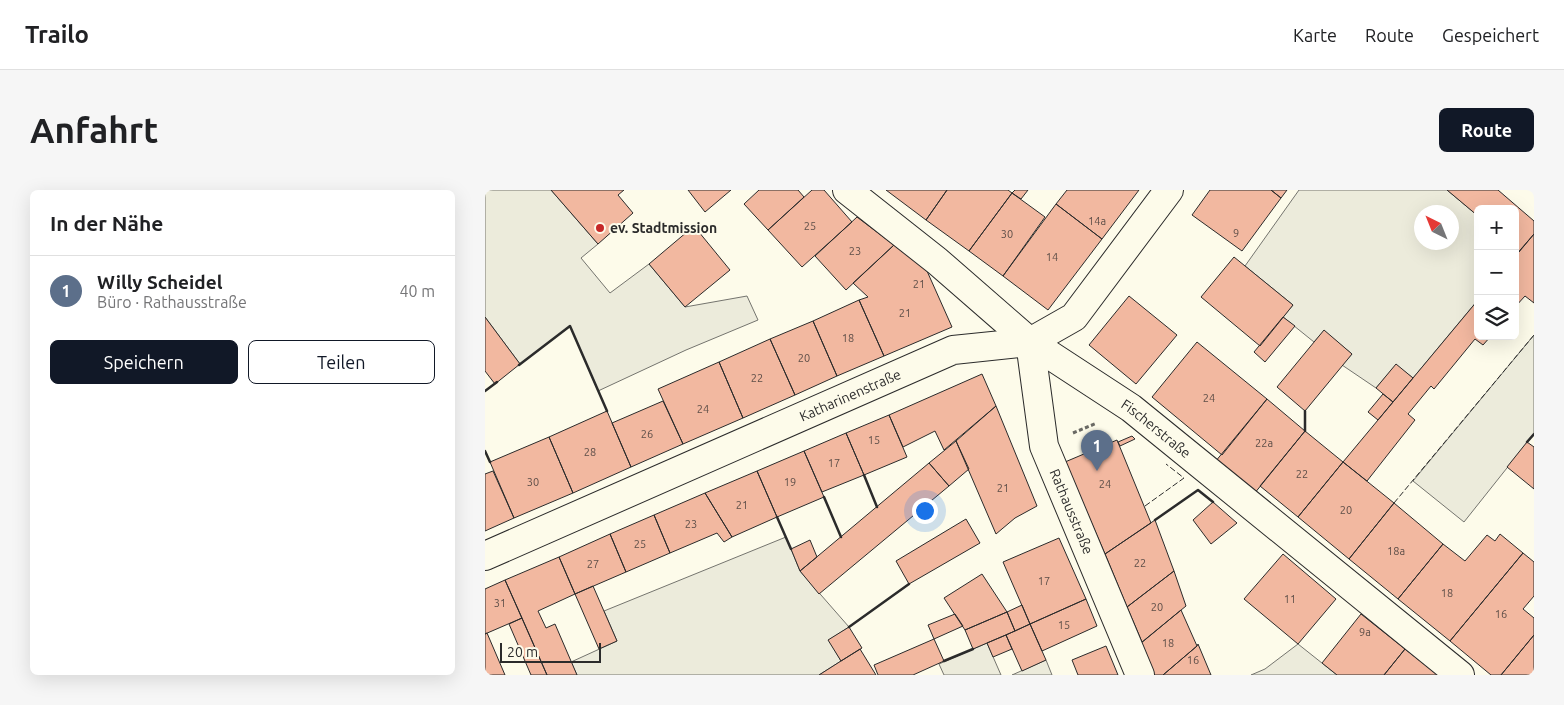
<!DOCTYPE html>
<html lang="de">
<meta charset="utf-8">
<style>
:root{--surface:#fff;--page:#f6f6f6;--text:#202124;--muted:#757577;--line:#e0e0e0;--accent:#111827}
body{margin:0;font-family:Ubuntu,sans-serif;background:var(--page);color:var(--text)}
.controls{position:absolute;right:15px;top:15px;display:grid;overflow:hidden;border-radius:8px;box-shadow:0 5px 20px #0002}
.controls button{width:45px;height:45px;display:grid;place-items:center;padding:0;border:0;border-bottom:1px solid var(--line);background:var(--surface);color:var(--text);font:25px sans-serif}
.compass{position:absolute;left:929px;top:15px;width:45px;height:45px;border-radius:50%;background:var(--surface);box-shadow:0 5px 20px #0002;rotate:317deg}
.scale{position:absolute;left:15px;bottom:12px;width:101px;box-sizing:border-box;padding-left:5px;border:2px solid #2b2b2b;border-top:0;font-size:14px;line-height:18px;white-space:nowrap;color:#2b2b2b;-webkit-text-stroke:4px #fdfbea;paint-order:stroke}
.you{position:absolute;left:439px;top:320px;width:18px;height:18px;margin:-12px;border:4px solid #fff;border-radius:50%;background:#1a73e8;box-shadow:0 0 0 8px #1a73e833}
.badge{display:grid;place-items:center;width:32px;height:32px;border-radius:50%;background:var(--accent);color:#fff;font-size:16px;font-weight:700}
.pin{position:absolute;translate:-50% -41px;filter:drop-shadow(0 1px 2px #0008)}
.pin::after{content:'';position:absolute;top:26px;width:18px;height:15px;background:inherit;clip-path:polygon(0 0,100% 0,50% 100%)}
.list{margin:0;padding:0;list-style:none}
h2{display:flex;justify-content:space-between;align-items:center;height:65px;margin:0;padding:0 20px;font-size:21px}
h2 small{font-size:16px;font-weight:400;color:var(--muted)}
.list li{display:grid;grid-template-columns:32px 1fr auto;gap:15px;align-items:center;box-sizing:border-box;height:70px;padding:0 20px;border-top:1px solid var(--line)}
.list b{display:block;font-size:19px;white-space:nowrap}
.list p{margin:0;font-size:16px;white-space:nowrap;color:var(--muted)}
.list em{font-size:16px;font-style:normal;color:var(--muted)}
.actions{display:flex;gap:10px;padding:15px 20px}
.actions a{flex:1;padding:11px 0;border:1px solid var(--accent);border-radius:8px;text-align:center;font-size:18px;color:var(--accent)}
.actions .main{background:var(--accent);color:#fff}
.icon{flex:none;width:28px;height:28px;fill:none;stroke:currentColor;stroke-width:2;stroke-linecap:round;stroke-linejoin:round}
.map{position:relative;flex:none;width:1049px;height:485px;overflow:hidden;border-radius:8px}
header{display:flex;align-items:center;gap:30px;box-sizing:border-box;height:70px;padding:0 25px;background:var(--surface);border-bottom:1px solid var(--line)}
header strong{font-size:24px}
nav{display:flex;gap:28px;margin-inline-start:auto;font-size:18px}
.intro{display:flex;align-items:center;justify-content:space-between;box-sizing:border-box;height:120px;padding:0 30px}
h1{margin:0;font-size:35px}
.button{padding:12px 22px;border-radius:8px;background:var(--accent);color:#fff;font-size:18px;font-weight:700}
main{display:flex;gap:30px;padding:0 30px}
aside{flex:1;background:var(--surface);border-radius:8px;box-shadow:0 5px 20px #0002}
.map>svg:first-child{display:block}
.green{fill:#ecebdb;stroke:#74746e;fill-rule:evenodd}
.building{fill:#f2b8a0;stroke:#2b2b2b}
.lines{fill:none;stroke-linecap:round;stroke-linejoin:round}
.minor-casing{stroke:#2b2b2b;stroke-width:30}
.path{stroke:#6a6964;stroke-width:3;stroke-dasharray:4 2.5;stroke-linecap:butt}
.minor{stroke:#fdfbea;stroke-width:28}
.fence{stroke:#2b2b2b;stroke-width:1;stroke-dasharray:6 2.5;stroke-linecap:butt}
.wall{stroke:#2b2b2b;stroke-width:2.5}
.poi-dot{fill:#c62828;stroke:#fdfbea;stroke-width:2}
.labels{text-anchor:middle;stroke-width:4;stroke-linejoin:round;paint-order:stroke}
.number-label{font-size:11px;fill:#5d4e48}
.poi-label{font-size:14px;font-weight:bold;fill:#2b2b2b;stroke:#fdfbea;text-anchor:start}
.street-label{font-size:14px;fill:#2b2b2b;stroke:#fdfbea}
</style>
<header>
<strong>Trailo</strong>
<nav><a>Karte</a><a>Route</a><a>Gespeichert</a></nav>
</header>
<div class="intro"><h1>Anfahrt</h1><a class="button">Route</a></div>
<main>
<aside>
<h2>In der Nähe<small></small></h2>
<ul class="list">
<li><span class="badge" style="background:#5c6f8a">1</span><div><b>Willy Scheidel</b><p>Büro · Rathausstraße</p></div><em>40 m</em></li>
</ul>
<div class="actions"><a class="main">Speichern</a><a>Teilen</a></div>
</aside>
<div class="map">
<svg width="1049" height="485" viewBox="0 0 1049 485">
<rect width="100%" height="100%" fill="#fdfbea"/>
<path class="green" d="M0 0H66L113 54 96 68 125 103 164 74 200 117 262 106 273 130 201 160 113 201 85 136 35 174 0 127Z
M814 0H962L993 26V110L928 188 911 175 891 198 857 175 867 164 839 141 829 152 798 127 808 115 760 76ZM936 22H966V52H936Z
M1049 145V244L979 332 928 291Z
M301 347 315 381 364 437 344 450 356 471 334 485H92L86 472 132 451 119 421Z
M502 453 516 485H459L454 474Z
M813 454 852 485H766L780 479Z
M561 470 567 485H527Z"/>
<path class="building" d="M66 0H139L133 5 148 23 113 54Z
M203 0H246L220 22Z
M274 0H313L319 7 283 40 259 14Z
M327 0H339L367 32 317 77 283 40Z
M401 0H462L441 30Z
M462 0H523L527 3 484 61 441 30Z
M530 0H543L536 9 527 3Z
M582 0H654L617 49 571 14Z
M725 0H786L796 8 757 61 707 25Z
M786 0H802L796 8Z
M962 0H1013L1049 31V44L1034 62 1030 59V19H993V26Z
M527 3 560 27 518 86 484 61Z
M571 14 617 49 563 120 518 86Z
M372 27 409 55 361 100 330 66Z
M209 36 245 80 200 117 164 74Z
M1049 44V113L1040 106 1030 117V66Z
M409 55 442 81 467 137 399 166 374 110 383 107 368 93Z
M749 67 808 115 775 156 716 107Z
M644 106 692 145 651 194 604 155Z
M374 110 399 166 352 186 328 131Z
M993 110V146H1006L998 155 990 149 949 199 946 196 923 224 930 230 882 291 858 272Z
M0 127 35 174 10 194 0 181Z
M798 127 810 136 780 172 769 162Z
M328 131 352 186 310 205 285 149Z
M839 140 867 164 820 221 792 197Z
M285 149 310 205 258 228 234 172Z
M712 152 782 209 737 265 667 207Z
M234 172 258 228 198 254 173 199Z
M911 174 928 188 908 212 891 198Z
M497 184 511 216 459 260 450 241 418 257 404 225Z
M898 204 908 212 893 230 883 222Z
M782 209 820 241 769 304 730 272Z
M178 211 198 254 146 277 127 233Z
M511 216 552 316 530 328 511 344 471 251Z
M122 221 146 277 88 303 64 247Z
M404 225 422 267 379 285 361 243Z
M820 241 858 272 813 327 775 296Z
M361 243 379 285 337 302 319 261Z
M647 246 650 249 635 256 633 252Z
M64 247 88 303 29 328 5 272Z
M632 250 666 333 620 364 580 272Z
M471 251 484 279 464 296 444 273Z
M1042 252 1049 257V299L1022 277Z
M319 261 339 307 292 327 272 281Z
M858 272 909 313 864 369 813 327Z
M444 273 464 296 334 404 315 381Z
M8 281 29 328 0 341V284Z
M272 281 292 327 247 347 220 303Z
M220 303 247 347 239 352 232 343 185 363 169 325Z
M728 312 752 333 726 354 708 330Z
M909 313 958 354 913 409 864 369Z
M169 325 185 363 141 382 125 344Z
M481 329 495 353 424 394 411 371Z
M670 330 689 381 642 417 620 364Z
M125 344 141 382 90 404 74 367Z
M1015 344 1038 363 965 451 913 409 958 354 980 371 1002 345 1010 351Z
M574 348 601 409 545 434 518 372Z
M325 350 332 367 315 381 306 359Z
M1038 363 1049 372V406L1038 419 1049 428V445L1016 485H1006L965 451Z
M798 364 851 409 813 454 759 409Z
M74 367 90 404 53 421 61 438 70 434 92 485H62L20 390Z
M689 381 701 416 657 452 642 417Z
M497 384 522 422 480 440 459 408Z
M20 390 37 428 0 444V399Z
M108 396 132 451 114 459 90 404Z
M601 409 612 436 557 461 545 434Z
M537 415 545 434 530 441 522 422Z
M696 420 712 456 678 485H669L655 454Z
M522 422 530 441 488 459 480 440Z
M470 424 478 436 449 449 443 435Z
M876 424 920 459 899 485H852L837 473Z
M37 428 62 485H46L24 434Z
M545 434 561 470 537 481 521 445Z
M364 437 377 458 356 471 343 450Z
M2 443 20 485H0V444Z
M521 445 527 459 508 467 502 453Z
M1049 445V485H1016Z
M449 449 459 471 428 485H393L389 475Z
M713 454 726 485H678L712 456Z
M621 456 633 485H593L587 470Z
M375 459 391 485H334L356 471Z
M920 459 953 485H899Z"/>
<g class="lines">
<defs>
<g id="minor">
<path id="s1" d="M362 0 452 71 545 152 646 218 975 485"/>
<path id="s2" d="M545 152 559 256 655 485"/>
<path id="s3" d="M0 366 468 160 545 152 589 127 684 0"/>
</g>
</defs>
<use href="#minor" class="minor-casing"/>
<path class="path" d="M588 243 612 233"/>
<use href="#minor" class="minor"/>
<path class="fence" d="M909 313 1049 145
M660 316 699 288 681 274"/>
<path class="wall" d="M34 175 85 136 122 221
M0 201 12 192
M820 221V241
M1042 252 1049 244
M0 261 5 272
M379 285 392 317
M339 307 356 347
M292 327 306 359
M670 330 713 300 728 312
M364 437 424 394
M459 471 488 459"/>
</g>
<circle class="poi-dot" cx="115" cy="38" r="5"/>
<g class="labels">
<g class="number-label">
<text x="612" y="35">14a</text>
<text x="325" y="40">25</text>
<text x="751" y="47">9</text>
<text x="522" y="48">30</text>
<text x="370" y="65">23</text>
<text x="567" y="71">14</text>
<text x="434" y="98">21</text>
<text x="420" y="127">21</text>
<text x="363" y="152">18</text>
<text x="319" y="172">20</text>
<text x="272" y="192">22</text>
<text x="724" y="212">24</text>
<text x="218" y="223">24</text>
<text x="162" y="248">26</text>
<text x="389" y="254">15</text>
<text x="779" y="257">22a</text>
<text x="105" y="266">28</text>
<text x="349" y="277">17</text>
<text x="817" y="288">22</text>
<text x="48" y="296">30</text>
<text x="305" y="296">19</text>
<text x="620" y="298">24</text>
<text x="518" y="302">21</text>
<text x="257" y="319">21</text>
<text x="861" y="324">20</text>
<text x="206" y="338">23</text>
<text x="155" y="358">25</text>
<text x="911" y="365">18a</text>
<text x="655" y="377">22</text>
<text x="108" y="378">27</text>
<text x="559" y="395">17</text>
<text x="962" y="407">18</text>
<text x="805" y="413">11</text>
<text x="15" y="417">31</text>
<text x="672" y="421">20</text>
<text x="1016" y="428">16</text>
<text x="579" y="439">15</text>
<text x="880" y="446">9a</text>
<text x="683" y="457">18</text>
<text x="708" y="474">16</text>
</g>
<g class="poi-label">
<text x="125" y="43">ev. Stadtmission</text>
</g>
<g class="street-label">
<text dy="5" stroke="none"><textPath href="#s3" startOffset="399">Katharinenstraße</textPath></text>
<text dy="5" stroke="none"><textPath href="#s1" startOffset="391">Fischerstraße</textPath></text>
<text dy="5" stroke="none"><textPath href="#s2" startOffset="176">Rathausstraße</textPath></text>
</g>
</g>
</svg>
<div class="controls">
<button>+</button>
<button>−</button>
<button><svg class="icon" aria-label="layers" viewBox="0 0 24 24"><path d="M12 4l9 5-9 5-9-5zM3 14l9 5 9-5"/></svg></button>
</div>
<svg class="compass" viewBox="-18 -18 36 36"><path d="M0-13l5 13h-10z" fill="#e53935"/><path d="M0 13l5-13h-10z" fill="#757577"/></svg>
<div class="scale">20 m</div>
<div class="you"></div>
<div class="pin badge" style="left:612px;top:281px;background:#5c6f8a">1</div>
</div>
</main>
